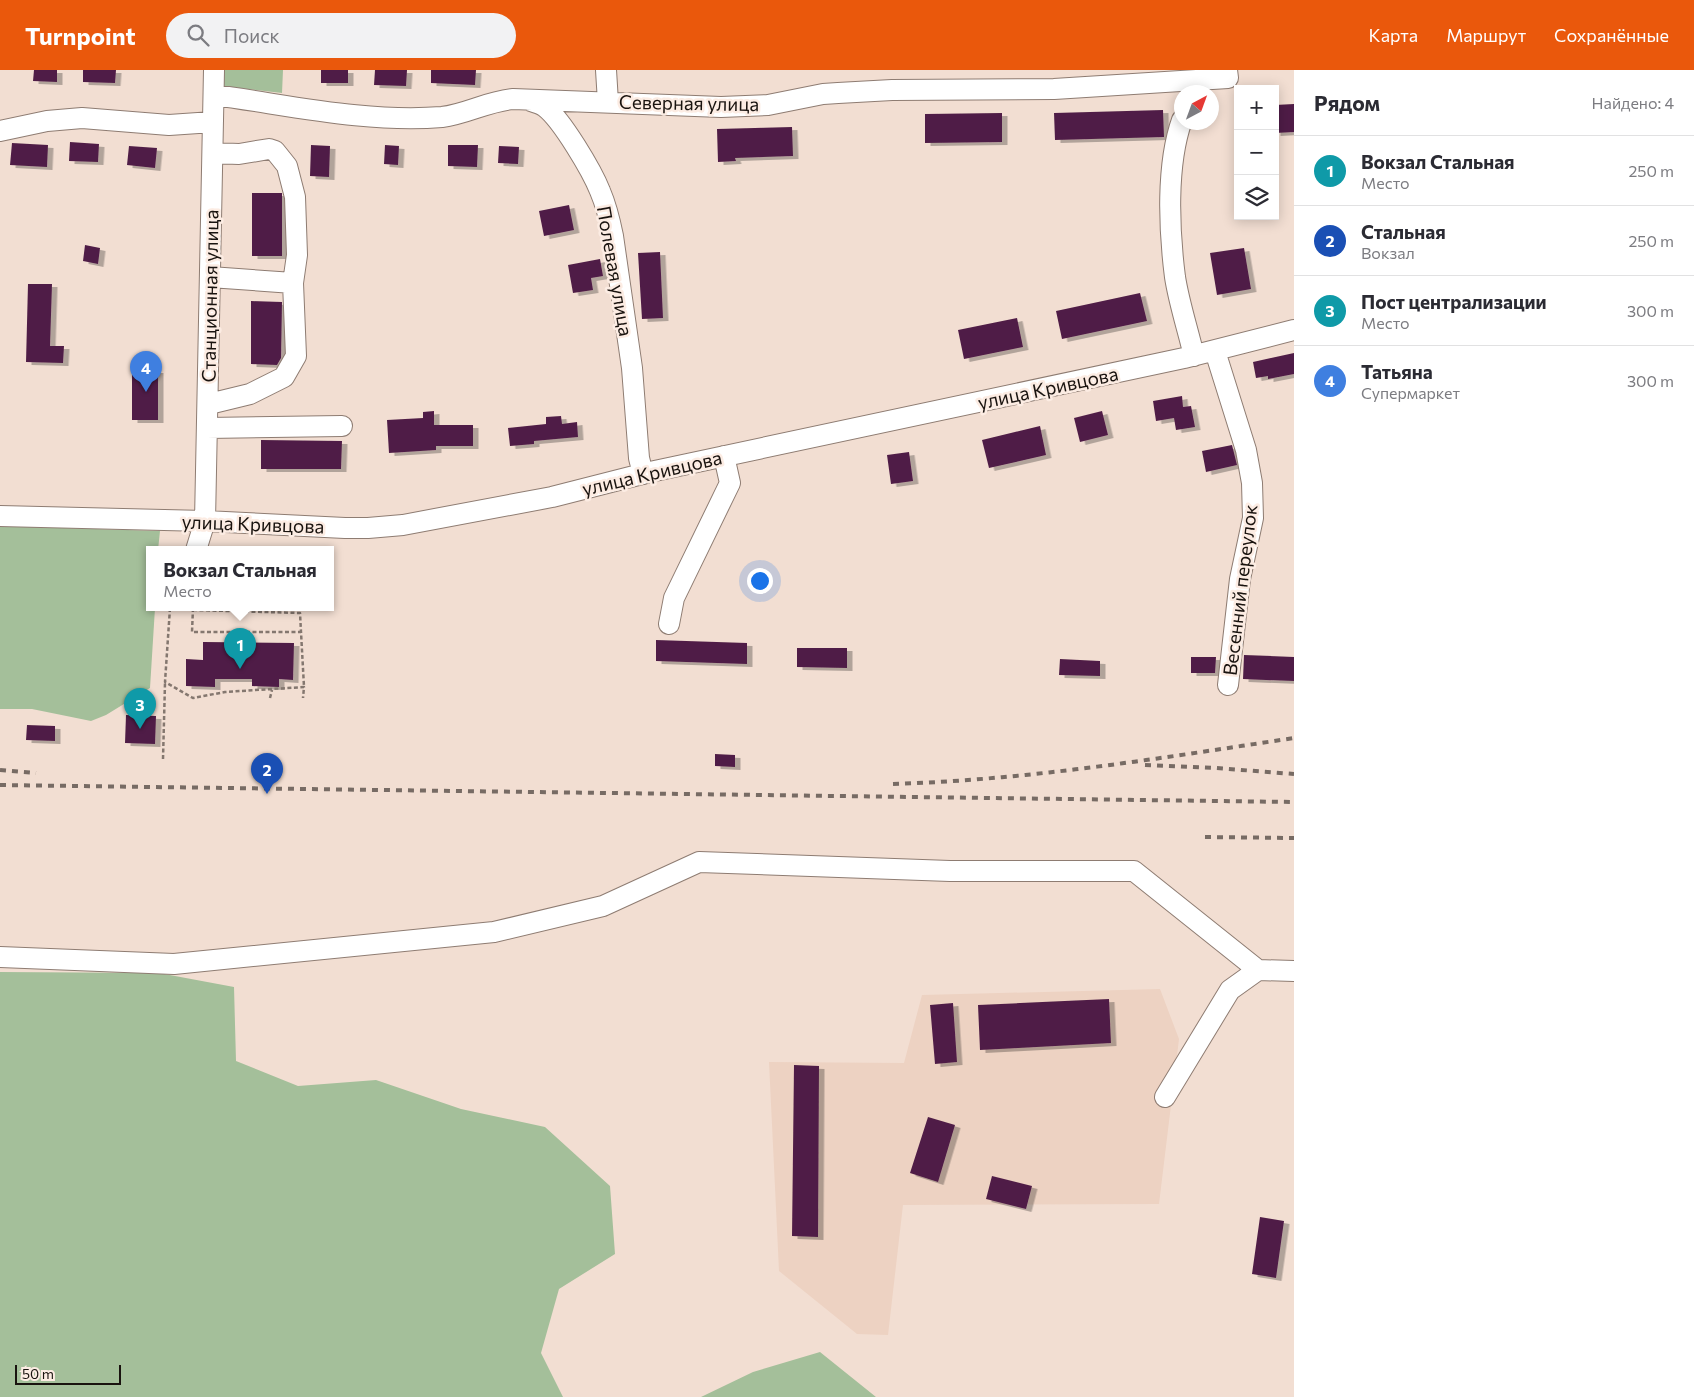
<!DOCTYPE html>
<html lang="ru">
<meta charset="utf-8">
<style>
:root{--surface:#fff;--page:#f2f2f3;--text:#2b2b33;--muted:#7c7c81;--line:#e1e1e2;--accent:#ea580c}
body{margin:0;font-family:Commissioner,sans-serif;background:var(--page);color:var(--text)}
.controls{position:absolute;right:15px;top:15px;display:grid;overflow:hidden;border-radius:0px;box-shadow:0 2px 12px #0003}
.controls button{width:45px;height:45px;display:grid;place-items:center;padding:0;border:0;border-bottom:1px solid var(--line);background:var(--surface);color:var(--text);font:25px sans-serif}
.compass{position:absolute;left:1174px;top:15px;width:45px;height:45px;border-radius:50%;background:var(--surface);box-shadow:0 2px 12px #0003;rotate:41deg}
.scale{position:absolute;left:15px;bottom:12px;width:106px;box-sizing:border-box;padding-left:5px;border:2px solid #19130f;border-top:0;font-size:14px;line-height:18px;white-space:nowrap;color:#19130f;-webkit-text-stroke:4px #fcece3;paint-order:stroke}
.you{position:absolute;left:759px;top:510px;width:18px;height:18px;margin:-12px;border:4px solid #fff;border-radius:50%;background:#1a73e8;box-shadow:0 0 0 8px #1a73e833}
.badge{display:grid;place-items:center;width:32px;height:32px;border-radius:50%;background:var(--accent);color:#fff;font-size:16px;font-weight:700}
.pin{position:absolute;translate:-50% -41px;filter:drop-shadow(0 1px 2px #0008)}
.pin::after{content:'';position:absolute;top:26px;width:18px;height:15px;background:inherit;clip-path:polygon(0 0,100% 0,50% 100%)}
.popup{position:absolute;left:146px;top:476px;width:188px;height:65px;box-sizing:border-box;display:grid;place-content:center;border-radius:0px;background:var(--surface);filter:drop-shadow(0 1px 4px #0005);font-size:16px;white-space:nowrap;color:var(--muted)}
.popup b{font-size:19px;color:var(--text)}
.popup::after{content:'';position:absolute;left:50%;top:100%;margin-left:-10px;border:10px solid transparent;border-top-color:var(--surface)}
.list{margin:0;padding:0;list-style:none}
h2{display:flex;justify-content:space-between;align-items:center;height:65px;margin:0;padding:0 20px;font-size:21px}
h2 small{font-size:16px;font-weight:400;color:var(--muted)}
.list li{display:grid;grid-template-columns:32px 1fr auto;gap:15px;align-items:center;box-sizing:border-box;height:70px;padding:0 20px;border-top:1px solid var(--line)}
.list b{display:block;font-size:19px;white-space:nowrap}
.list p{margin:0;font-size:16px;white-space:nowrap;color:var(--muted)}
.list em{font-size:16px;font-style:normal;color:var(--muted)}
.icon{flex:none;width:28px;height:28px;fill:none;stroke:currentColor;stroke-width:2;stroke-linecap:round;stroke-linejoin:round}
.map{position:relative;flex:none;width:1294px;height:1327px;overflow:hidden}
header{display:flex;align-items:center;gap:30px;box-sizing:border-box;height:70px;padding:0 25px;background:var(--accent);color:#fff}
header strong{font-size:24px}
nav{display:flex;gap:28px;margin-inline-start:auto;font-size:18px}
.search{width:350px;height:45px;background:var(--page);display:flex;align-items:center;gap:12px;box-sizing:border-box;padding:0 18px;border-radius:28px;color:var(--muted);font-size:19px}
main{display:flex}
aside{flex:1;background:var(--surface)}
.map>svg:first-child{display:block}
.built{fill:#edd2c2}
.green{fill:#a4bf9a}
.building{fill:#501e46;filter:url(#shadow)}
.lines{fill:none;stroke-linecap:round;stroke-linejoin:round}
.minor-casing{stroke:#8e7c72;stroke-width:22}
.path{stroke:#84776f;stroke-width:2.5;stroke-dasharray:4 2.5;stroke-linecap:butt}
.minor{stroke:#fff;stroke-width:20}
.rail{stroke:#776b64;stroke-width:4;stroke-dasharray:6 6;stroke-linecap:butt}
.labels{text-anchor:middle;stroke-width:5;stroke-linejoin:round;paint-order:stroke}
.street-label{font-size:19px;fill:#19130f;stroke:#fcece3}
</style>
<header>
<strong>Turnpoint</strong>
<div class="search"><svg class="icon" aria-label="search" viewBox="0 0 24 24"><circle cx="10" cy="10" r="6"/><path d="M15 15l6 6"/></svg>Поиск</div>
<nav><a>Карта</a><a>Маршрут</a><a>Сохранённые</a></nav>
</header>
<main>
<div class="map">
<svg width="1294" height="1327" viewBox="0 0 1294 1327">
<defs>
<filter id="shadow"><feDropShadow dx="5.5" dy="3" stdDeviation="0" flood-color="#0004"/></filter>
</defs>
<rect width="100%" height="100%" fill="#f2ded2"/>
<path class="built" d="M1160 919 1179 969 1159 1134 903 1135 888 1265 857 1264 779 1201 769 992 904 993 922 925Z"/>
<path class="green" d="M223 0H283L282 23 223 16Z
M0 456 160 461 158 480H150V538H155L150 618 106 645 91 651 32 639H0Z
M0 902 159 903 234 917 236 991 298 1016 376 1010 461 1039 545 1057 610 1116 615 1184 559 1219 541 1283 563 1327H0Z
M820 1282 876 1327H701L753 1302Z"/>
<path class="building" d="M34 0H57V12L33 11Z
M83 0H116L115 13 83 12Z
M321 0H348V13H321Z
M375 0H407L406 16 374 15Z
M431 0H476L475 15 431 13Z
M1294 34V62L1275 63V35Z
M1163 40 1164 67 1055 70 1054 43Z
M1002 43V72L925 73V44Z
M792 57 793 86 735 88 736 91 718 92 717 59Z
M70 72 99 74 98 92 69 91Z
M12 73 48 75 47 97 10 95Z
M311 75 330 76 329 107 310 106Z
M385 75 399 76 398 95 384 94Z
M448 75H478L477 97 448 96Z
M129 76 157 78 155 98 127 95Z
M499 76 519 77 518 94 498 93Z
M252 123H282V186H252Z
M569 135 574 160 544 166 539 141Z
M85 175 100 178 98 194 83 191Z
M1244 178 1251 219 1217 225 1210 183Z
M660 182 663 248 642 249 638 183Z
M600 189 603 206 591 208 593 220 573 223 568 195Z
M28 214H52L50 276H64L63 293 26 292Z
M1140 223 1147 251 1062 269 1056 241Z
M251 231 282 232 281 288 277 295 251 294Z
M1017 248 1023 277 964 289 958 260Z
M1294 283V304L1268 309V306L1256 308 1253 292Z
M132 300H158V350H132Z
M1182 326 1183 337 1191 336 1195 357 1176 360 1174 348 1156 351 1153 331Z
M434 341V355H473V376H436V380L389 383 387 350 423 348V342Z
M1102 341 1108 365 1080 372 1074 348Z
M561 346 562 354 577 352 578 367 534 371V374L510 376 508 358 546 354V347Z
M1040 356 1046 385 989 398 982 370Z
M261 370 342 371 341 399H261Z
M1232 375 1237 395 1206 402 1202 381Z
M909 382 913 411 891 414 887 385Z
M656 570 747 573V594L656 591Z
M203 572 294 573 293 610 279 609V617L252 616V609H215V617L186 616V589L203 590Z
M797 578H847V598L797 597Z
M1244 585 1294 587V611L1243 609Z
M1191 587H1216L1215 603H1191Z
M1060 589 1100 591V606L1059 605Z
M126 645 156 646 155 674 125 673Z
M27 655 55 656V671L26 670Z
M715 684 735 685V697L715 696Z
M1109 929 1111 973 980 980 978 935Z
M953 933 957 992 935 994 930 935Z
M794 995 819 996 818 1167 792 1166Z
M928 1047 955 1055 938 1112 910 1103Z
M992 1106 1032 1116 1026 1139 986 1129Z
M1260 1147 1284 1151 1276 1208 1252 1204Z"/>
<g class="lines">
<defs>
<path id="minor" d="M606 0 608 32
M214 25C289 35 366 53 442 47 467 44 488 31 513 29L721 37 768 35 823 24 838 23 892 20 1054 19 1228 8 1227 0
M531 31C536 33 541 34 545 37 562 50 592 101 600 121 606 135 610 151 613 166L632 298 639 388 643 404
M1182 50C1166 95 1169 160 1175 207 1179 233 1188 260 1194 286
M0 61 47 51 82 48 169 55 213 52
M210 207 293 213 297 185 295 127 287 96 275 81 269 79 239 84 213 83
M1215 281 1246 380 1252 413 1253 448 1240 509 1228 615
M209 334 250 324 284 307 296 286 293 213
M207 358 342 356
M0 446 205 451 345 458H368L403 455 552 427 650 402 1184 288 1294 260
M196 480 205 451 214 0
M669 554 674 528 730 413 724 386
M0 887 174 894 494 862 603 836 699 792 950 801H1134L1258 900
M1165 1027 1230 920 1258 900 1294 901"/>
</defs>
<use href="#minor" class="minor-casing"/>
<path class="path" d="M170 538 165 612 193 628 225 622 304 617 303 628
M193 538 192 562H301L304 617
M193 540 300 543 301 562
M270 628 272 620
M163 689 165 613"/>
<use href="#minor" class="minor"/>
<path class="rail" d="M1145 695 1216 698 1294 704
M0 700 36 703
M893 714C1028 710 1161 688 1294 668
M0 715 1294 732
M1205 767 1294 768"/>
</g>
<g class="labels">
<g class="street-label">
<text transform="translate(689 33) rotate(1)" y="7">Северная улица</text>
<text transform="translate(615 201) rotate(80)" y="7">Полевая улица</text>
<text transform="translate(210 226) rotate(-89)" y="7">Станционная улица</text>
<text transform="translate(1048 318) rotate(-12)" y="7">улица Кривцова</text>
<text transform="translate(652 403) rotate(-13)" y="7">улица Кривцова</text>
<text transform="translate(253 454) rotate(2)" y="7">улица Кривцова</text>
<text transform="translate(1240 520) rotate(-83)" y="7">Весенний переулок</text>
</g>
</g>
</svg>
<div class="controls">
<button>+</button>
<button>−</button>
<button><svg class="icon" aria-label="layers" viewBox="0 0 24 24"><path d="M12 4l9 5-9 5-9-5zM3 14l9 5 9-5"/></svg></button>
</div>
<svg class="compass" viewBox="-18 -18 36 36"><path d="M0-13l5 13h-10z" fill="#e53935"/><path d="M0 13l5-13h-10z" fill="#7c7c81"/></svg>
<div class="scale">50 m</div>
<div class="you"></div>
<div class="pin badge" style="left:240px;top:599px;background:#0f9aa8">1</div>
<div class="popup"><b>Вокзал Стальная</b>Место</div>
<div class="pin badge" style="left:267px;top:724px;background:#1a4fb4">2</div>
<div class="pin badge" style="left:140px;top:659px;background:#0f9aa8">3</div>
<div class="pin badge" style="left:146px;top:322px;background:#3f7fe0">4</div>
</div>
<aside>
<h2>Рядом<small>Найдено: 4</small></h2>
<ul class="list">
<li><span class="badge" style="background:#0f9aa8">1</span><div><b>Вокзал Стальная</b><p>Место</p></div><em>250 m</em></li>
<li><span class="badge" style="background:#1a4fb4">2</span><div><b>Стальная</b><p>Вокзал</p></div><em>250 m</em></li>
<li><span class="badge" style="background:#0f9aa8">3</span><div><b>Пост централизации</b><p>Место</p></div><em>300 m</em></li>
<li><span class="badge" style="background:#3f7fe0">4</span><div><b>Татьяна</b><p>Супермаркет</p></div><em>300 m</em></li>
</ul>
</aside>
</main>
